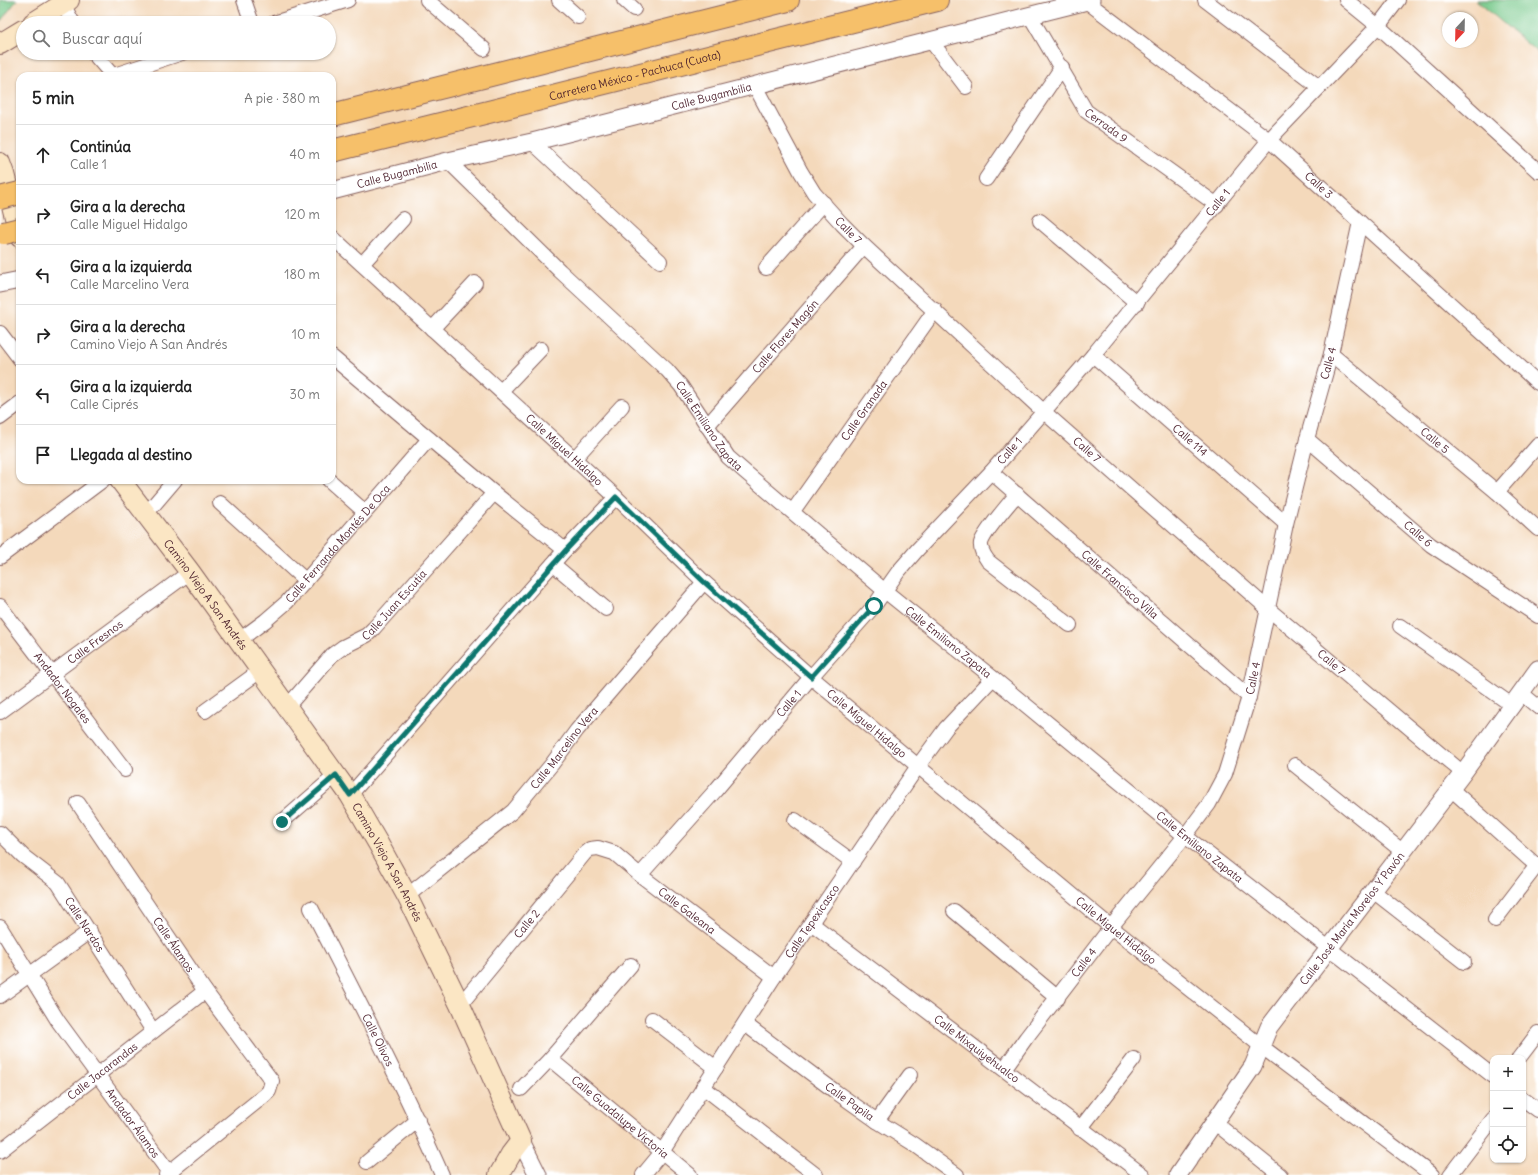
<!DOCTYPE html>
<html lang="es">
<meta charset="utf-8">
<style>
:root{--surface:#fff;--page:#f2f2f2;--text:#222;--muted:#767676;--line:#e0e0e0}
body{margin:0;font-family:Delius,sans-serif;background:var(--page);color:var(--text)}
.controls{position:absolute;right:12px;bottom:12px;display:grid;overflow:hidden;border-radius:8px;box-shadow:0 1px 3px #0004}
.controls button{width:36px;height:36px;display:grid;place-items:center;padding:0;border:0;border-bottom:1px solid var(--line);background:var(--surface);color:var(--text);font:20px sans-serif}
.compass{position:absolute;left:1442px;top:12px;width:36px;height:36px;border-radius:50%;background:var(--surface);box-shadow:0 1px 3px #0004;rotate:202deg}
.stop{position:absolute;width:12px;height:12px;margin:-9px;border:3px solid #0f766e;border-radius:50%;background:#fff}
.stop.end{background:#0f766e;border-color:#fff;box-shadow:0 1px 4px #0008}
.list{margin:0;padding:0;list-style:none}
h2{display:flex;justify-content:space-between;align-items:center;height:52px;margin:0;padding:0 16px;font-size:17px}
h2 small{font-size:13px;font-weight:400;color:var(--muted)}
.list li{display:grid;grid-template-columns:26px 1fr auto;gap:12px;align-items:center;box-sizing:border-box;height:60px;padding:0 16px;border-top:1px solid var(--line)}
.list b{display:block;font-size:15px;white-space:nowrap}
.list p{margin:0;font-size:13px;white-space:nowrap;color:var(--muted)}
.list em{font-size:13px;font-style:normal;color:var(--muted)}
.icon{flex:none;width:22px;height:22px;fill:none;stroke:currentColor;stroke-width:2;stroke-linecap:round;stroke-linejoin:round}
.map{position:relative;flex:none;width:1538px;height:1175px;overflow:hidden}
.search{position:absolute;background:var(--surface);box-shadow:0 1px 3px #0004;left:16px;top:16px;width:320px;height:44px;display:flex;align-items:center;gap:10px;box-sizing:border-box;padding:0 14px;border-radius:22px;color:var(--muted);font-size:15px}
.panel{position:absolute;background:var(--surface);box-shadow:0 1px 3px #0004;left:16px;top:72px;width:320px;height:412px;border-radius:12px}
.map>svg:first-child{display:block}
.green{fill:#78c98b;stroke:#61745b}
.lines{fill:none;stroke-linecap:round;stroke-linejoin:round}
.minor-casing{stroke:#86605d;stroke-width:16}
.tertiary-casing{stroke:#86605d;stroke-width:19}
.secondary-casing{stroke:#86605d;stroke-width:22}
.motorway-casing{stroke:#86605d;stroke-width:24}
.minor{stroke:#fff;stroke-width:14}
.tertiary{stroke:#fff;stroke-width:17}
.secondary{stroke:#fbe6c4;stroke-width:20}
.motorway{stroke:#f6c06b;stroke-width:22}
.motorway-bridge-casing{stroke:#86605d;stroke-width:24;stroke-linecap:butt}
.motorway-bridge{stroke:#f6c06b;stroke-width:22}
.route{stroke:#0f766e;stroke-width:5}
.labels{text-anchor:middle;stroke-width:3;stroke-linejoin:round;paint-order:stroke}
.street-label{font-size:11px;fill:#4a1f2b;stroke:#fff}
</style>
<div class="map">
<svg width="1538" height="1175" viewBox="0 0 1538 1175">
<rect width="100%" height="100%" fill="#fff"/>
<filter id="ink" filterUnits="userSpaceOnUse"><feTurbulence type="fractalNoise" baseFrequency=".025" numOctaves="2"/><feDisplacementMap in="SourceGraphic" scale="8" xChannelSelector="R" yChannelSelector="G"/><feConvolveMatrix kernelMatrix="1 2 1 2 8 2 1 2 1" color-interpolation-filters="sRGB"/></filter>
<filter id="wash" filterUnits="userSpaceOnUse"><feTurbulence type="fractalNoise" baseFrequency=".012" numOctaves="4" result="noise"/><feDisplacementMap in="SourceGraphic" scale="16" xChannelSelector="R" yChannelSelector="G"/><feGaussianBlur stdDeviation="0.9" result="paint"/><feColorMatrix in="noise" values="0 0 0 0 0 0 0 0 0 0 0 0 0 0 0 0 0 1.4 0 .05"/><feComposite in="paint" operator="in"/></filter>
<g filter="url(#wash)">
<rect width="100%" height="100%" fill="#f4d9bb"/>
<path class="green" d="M0 0H17L0 22Z
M1476 0H1538V53Z"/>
</g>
<g filter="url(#ink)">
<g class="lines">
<defs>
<g id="minor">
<path d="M244 0 252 23"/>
<path d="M427 0 484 49"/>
<path d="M559 0 578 17"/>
<path d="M624 0 634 9"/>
<path d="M1205 0 1319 87"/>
<path d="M1346 0 1378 26 1538 171"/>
<path id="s1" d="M1086 1 1269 140 1538 383"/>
<path d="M63 4 73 23"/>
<path id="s2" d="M1030 16 1086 111 1217 205"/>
<path d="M274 23 348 0"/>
<path d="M931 41 966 87"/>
<path d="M93 53 113 76"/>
<path d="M111 76 182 53"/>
<path id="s3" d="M755 86 801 172 814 193 842 224 864 246 1044 412 1267 608 1463 773"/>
<path d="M532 142 660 261"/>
<path id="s4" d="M448 161 560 271 667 370 681 386 728 457 744 471 885 591 993 678 1185 836 1493 1076"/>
<path d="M986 179 1062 67"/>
<path d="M1040 221 1137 303"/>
<path id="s5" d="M332 237 616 497 704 582 811 677 1111 927 1261 1046 1432 1175"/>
<path d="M362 264 403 219"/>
<path d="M766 268 824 203"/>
<path d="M432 329 475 283"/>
<path d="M0 333 20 359"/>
<path id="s6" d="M1331 354 1497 492 1538 529"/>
<path id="s7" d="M1093 355 1286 524"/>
<path d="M332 357 494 493 565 550"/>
<path d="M501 391 541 349"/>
<path d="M0 418 20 403"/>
<path id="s8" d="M707 426 864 246"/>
<path id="s9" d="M1307 439 1431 545 1538 616"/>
<path d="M574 459 622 406"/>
<path id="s10" d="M991 472 1249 697"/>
<path d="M329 480 365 512"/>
<path d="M1497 492 1538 445"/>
<path d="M1017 494C1008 505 984 532 981 543 980 550 984 555 988 561L1070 625"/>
<path d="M220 503 306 581"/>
<path id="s11" d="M793 511 935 310"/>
<path d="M146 514 175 480"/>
<path d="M0 557 103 480"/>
<path d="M553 564 606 609"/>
<path id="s12" d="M0 606 125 770"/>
<path d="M1400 626 1513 706"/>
<path id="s13" d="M238 641 265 621 287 602 429 439"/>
<path d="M1521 693 1538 707"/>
<path id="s14" d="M286 708 332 655 343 647 367 635 374 628 494 493"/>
<path d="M205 711 260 671"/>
<path id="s15" d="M0 712 190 572"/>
<path d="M1295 765 1402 851"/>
<path d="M1451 789 1538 867"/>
<path d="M350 795 565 550 616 497"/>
<path id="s16" d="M78 803 205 991 272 1081 269 1091 265 1095 166 1175"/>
<path d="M795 820 853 862"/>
<path d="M282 822 336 775"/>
<path id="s17" d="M0 833 23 856 58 883 153 1031"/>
<path id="s18" d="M640 875 715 791 811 677 874 606 898 572 918 549 991 472 1093 355 1269 140 1378 26 1398 0"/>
<path d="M1373 891 1464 962"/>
<path id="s19" d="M407 896 513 811 552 764 577 730 704 582"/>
<path id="s20" d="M311 908C356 996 402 1084 442 1175"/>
<path d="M954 911 1058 998"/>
<path d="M1495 920 1538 864"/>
<path id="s21" d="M811 923 1143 1175"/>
<path id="s22" d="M0 927 58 1021 171 1175"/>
<path d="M0 996 90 931"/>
<path id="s23" d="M460 1005 585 853 590 849 598 848 614 853 640 875 774 977"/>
<path d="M652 1019 716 1068"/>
<path id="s24" d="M745 1024 836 1092 877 1121 914 1144 957 1175"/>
<path d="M1519 1058 1538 1033"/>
<path id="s25" d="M550 1059 690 1175"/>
<path id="s26" d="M1004 1069 1026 1038 1111 927 1185 836 1209 804 1225 774 1249 697 1286 524 1307 439 1331 354 1360 222"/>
<path d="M703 1087 816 1175"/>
<path d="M521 1089 550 1059 631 965"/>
<path d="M1523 1099 1538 1110"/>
<path d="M877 1121 910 1075"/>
<path d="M1214 1122 1280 1175"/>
<path d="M1080 1129 1134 1059"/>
<path id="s27" d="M0 1151 205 991"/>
<path d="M367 1162 418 1120"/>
<path id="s28" d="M643 1175 662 1152 774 977 918 766 946 728 993 678"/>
<path d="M1450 1175 1493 1119"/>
</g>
<g id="tertiary">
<path id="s29" d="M332 191 448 161 532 142 1091 0"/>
<path d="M0 284 20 280"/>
<path d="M521 1141 538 1175"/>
<path id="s30" d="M1178 1175 1253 1066 1269 1027 1463 773 1538 669"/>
</g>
<g id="secondary">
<path d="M33 23 69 0"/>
<path d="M0 44 23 30"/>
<path d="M0 163 4 174 20 237"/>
<path id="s31" d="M120 480 190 572 350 795 379 845 407 896 460 1005 521 1141 511 1154 499 1175"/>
</g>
<g id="motorway">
<path d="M332 115 788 0"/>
<path id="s32" d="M332 151 937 0"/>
</g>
</defs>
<use href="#minor" class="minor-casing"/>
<use href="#tertiary" class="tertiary-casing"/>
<use href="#secondary" class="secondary-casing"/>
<use href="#motorway" class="motorway-casing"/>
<use href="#minor" class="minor"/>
<use href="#tertiary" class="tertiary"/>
<use href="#secondary" class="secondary"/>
<use href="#motorway" class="motorway"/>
<defs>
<path id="motorway-bridge" d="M0 198 20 193
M4 233 20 229"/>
</defs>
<use href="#motorway-bridge" class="motorway-bridge-casing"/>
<use href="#motorway-bridge" class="motorway-bridge"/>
</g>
</g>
<g class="lines" filter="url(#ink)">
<path class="route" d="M282 822 336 775 350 795 566 550 616 497 704 582 811 677 874 606"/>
</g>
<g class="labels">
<g class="street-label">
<text dy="4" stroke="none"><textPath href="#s32" startOffset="312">Carretera México - Pachuca (Cuota)</textPath></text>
<text dy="4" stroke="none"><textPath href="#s29" startOffset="391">Calle Bugambilia</textPath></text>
<text dy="4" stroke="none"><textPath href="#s2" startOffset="135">Cerrada 9</textPath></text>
<text dy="4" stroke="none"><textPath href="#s29" startOffset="67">Calle Bugambilia</textPath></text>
<text dy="4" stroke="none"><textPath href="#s1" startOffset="297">Calle 3</textPath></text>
<text dy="4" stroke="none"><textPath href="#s18" startOffset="887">Calle 1</textPath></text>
<text dy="4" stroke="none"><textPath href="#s3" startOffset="173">Calle 7</textPath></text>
<text dy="4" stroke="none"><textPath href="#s8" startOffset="119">Calle Flores Magón</textPath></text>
<text dy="4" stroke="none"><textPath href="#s26" startOffset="793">Calle 4</textPath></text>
<text dy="4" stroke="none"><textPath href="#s11" startOffset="123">Calle Granada</textPath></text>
<text dy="4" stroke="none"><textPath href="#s4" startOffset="373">Calle Emiliano Zapata</textPath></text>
<text dy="4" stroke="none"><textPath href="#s7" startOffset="129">Calle 114</textPath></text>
<text dy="4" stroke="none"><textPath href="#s6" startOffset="135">Calle 5</textPath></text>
<text dy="4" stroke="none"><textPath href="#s3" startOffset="497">Calle 7</textPath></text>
<text dy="4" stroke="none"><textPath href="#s5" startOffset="315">Calle Miguel Hidalgo</textPath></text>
<text dy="4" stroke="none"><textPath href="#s18" startOffset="563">Calle 1</textPath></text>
<text dy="4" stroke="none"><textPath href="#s9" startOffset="146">Calle 6</textPath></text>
<text dy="4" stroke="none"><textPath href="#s13" startOffset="140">Calle Fernando Montés De Oca</textPath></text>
<text dy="4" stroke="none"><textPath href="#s10" startOffset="171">Calle Francisco Villa</textPath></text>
<text dy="4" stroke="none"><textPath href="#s31" startOffset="143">Camino Viejo A San Andrés</textPath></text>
<text dy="4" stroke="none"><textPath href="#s14" startOffset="151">Calle Juan Escutia</textPath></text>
<text dy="4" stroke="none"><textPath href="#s15" startOffset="118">Calle Fresnos</textPath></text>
<text dy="4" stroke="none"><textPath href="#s4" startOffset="697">Calle Emiliano Zapata</textPath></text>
<text dy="4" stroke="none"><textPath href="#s3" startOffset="821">Calle 7</textPath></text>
<text dy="4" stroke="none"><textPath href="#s26" startOffset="469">Calle 4</textPath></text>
<text dy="4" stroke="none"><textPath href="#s12" startOffset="103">Andador Nogales</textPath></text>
<text dy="4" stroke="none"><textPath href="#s18" startOffset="227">Calle 1</textPath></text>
<text dy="4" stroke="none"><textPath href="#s5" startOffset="723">Calle Miguel Hidalgo</textPath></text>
<text dy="4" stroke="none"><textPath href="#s19" startOffset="217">Calle Marcelino Vera</textPath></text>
<text dy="4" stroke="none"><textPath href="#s4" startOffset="1021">Calle Emiliano Zapata</textPath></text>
<text dy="4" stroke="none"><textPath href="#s31" startOffset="467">Camino Viejo A San Andrés</textPath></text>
<text dy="4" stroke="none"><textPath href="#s23" startOffset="321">Calle Galeana</textPath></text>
<text dy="4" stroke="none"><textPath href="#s30" startOffset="311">Calle José María Morelos Y Pavón</textPath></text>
<text dy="4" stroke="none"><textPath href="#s28" startOffset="305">Calle Tepexicasco</textPath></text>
<text dy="4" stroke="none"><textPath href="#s23" startOffset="105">Calle 2</textPath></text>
<text dy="4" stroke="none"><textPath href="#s17" startOffset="126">Calle Nardos</textPath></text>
<text dy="4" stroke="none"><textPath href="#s5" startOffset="1047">Calle Miguel Hidalgo</textPath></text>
<text dy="4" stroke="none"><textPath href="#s16" startOffset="171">Calle Álamos</textPath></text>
<text dy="4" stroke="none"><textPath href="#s26" startOffset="133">Calle 4</textPath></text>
<text dy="4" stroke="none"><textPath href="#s20" startOffset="148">Calle Olivos</textPath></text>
<text dy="4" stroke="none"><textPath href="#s21" startOffset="208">Calle Mixquiyehualco</textPath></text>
<text dy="4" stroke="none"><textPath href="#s27" startOffset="130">Calle Jacarandas</textPath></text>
<text dy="4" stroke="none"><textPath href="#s24" startOffset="130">Calle Papila</textPath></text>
<text dy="4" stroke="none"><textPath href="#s25" startOffset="91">Calle Guadalupe Victoria</textPath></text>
<text dy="4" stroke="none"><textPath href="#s22" startOffset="237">Andador Álamos</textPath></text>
</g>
</g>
</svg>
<div class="controls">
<button>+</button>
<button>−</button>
<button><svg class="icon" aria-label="locate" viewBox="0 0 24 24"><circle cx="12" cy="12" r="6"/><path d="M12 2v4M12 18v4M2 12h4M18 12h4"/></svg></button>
</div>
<svg class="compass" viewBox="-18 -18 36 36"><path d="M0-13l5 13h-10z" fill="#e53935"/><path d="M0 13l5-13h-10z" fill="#767676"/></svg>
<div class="stop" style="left:874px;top:606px"></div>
<div class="stop end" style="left:282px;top:822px"></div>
<div class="search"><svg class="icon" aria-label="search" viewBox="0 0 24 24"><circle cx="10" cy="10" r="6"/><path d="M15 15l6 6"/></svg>Buscar aquí</div>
<section class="panel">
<h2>5 min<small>A pie · 380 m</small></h2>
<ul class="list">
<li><svg class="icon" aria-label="ahead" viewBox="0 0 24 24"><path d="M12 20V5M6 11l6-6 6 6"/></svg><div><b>Continúa</b><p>Calle 1</p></div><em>40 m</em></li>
<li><svg class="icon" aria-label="right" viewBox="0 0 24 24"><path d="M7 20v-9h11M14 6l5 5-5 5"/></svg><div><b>Gira a la derecha</b><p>Calle Miguel Hidalgo</p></div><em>120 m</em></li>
<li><svg class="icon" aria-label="left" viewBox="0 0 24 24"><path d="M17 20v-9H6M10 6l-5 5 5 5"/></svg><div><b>Gira a la izquierda</b><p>Calle Marcelino Vera</p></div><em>180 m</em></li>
<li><svg class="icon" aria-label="right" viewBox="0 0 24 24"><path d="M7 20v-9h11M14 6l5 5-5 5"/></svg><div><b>Gira a la derecha</b><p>Camino Viejo A San Andrés</p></div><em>10 m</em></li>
<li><svg class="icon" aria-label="left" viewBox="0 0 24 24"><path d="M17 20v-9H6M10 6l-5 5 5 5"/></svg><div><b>Gira a la izquierda</b><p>Calle Ciprés</p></div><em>30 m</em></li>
<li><svg class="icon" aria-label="arrive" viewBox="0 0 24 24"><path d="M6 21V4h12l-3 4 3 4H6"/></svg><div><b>Llegada al destino</b></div></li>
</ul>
</section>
</div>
